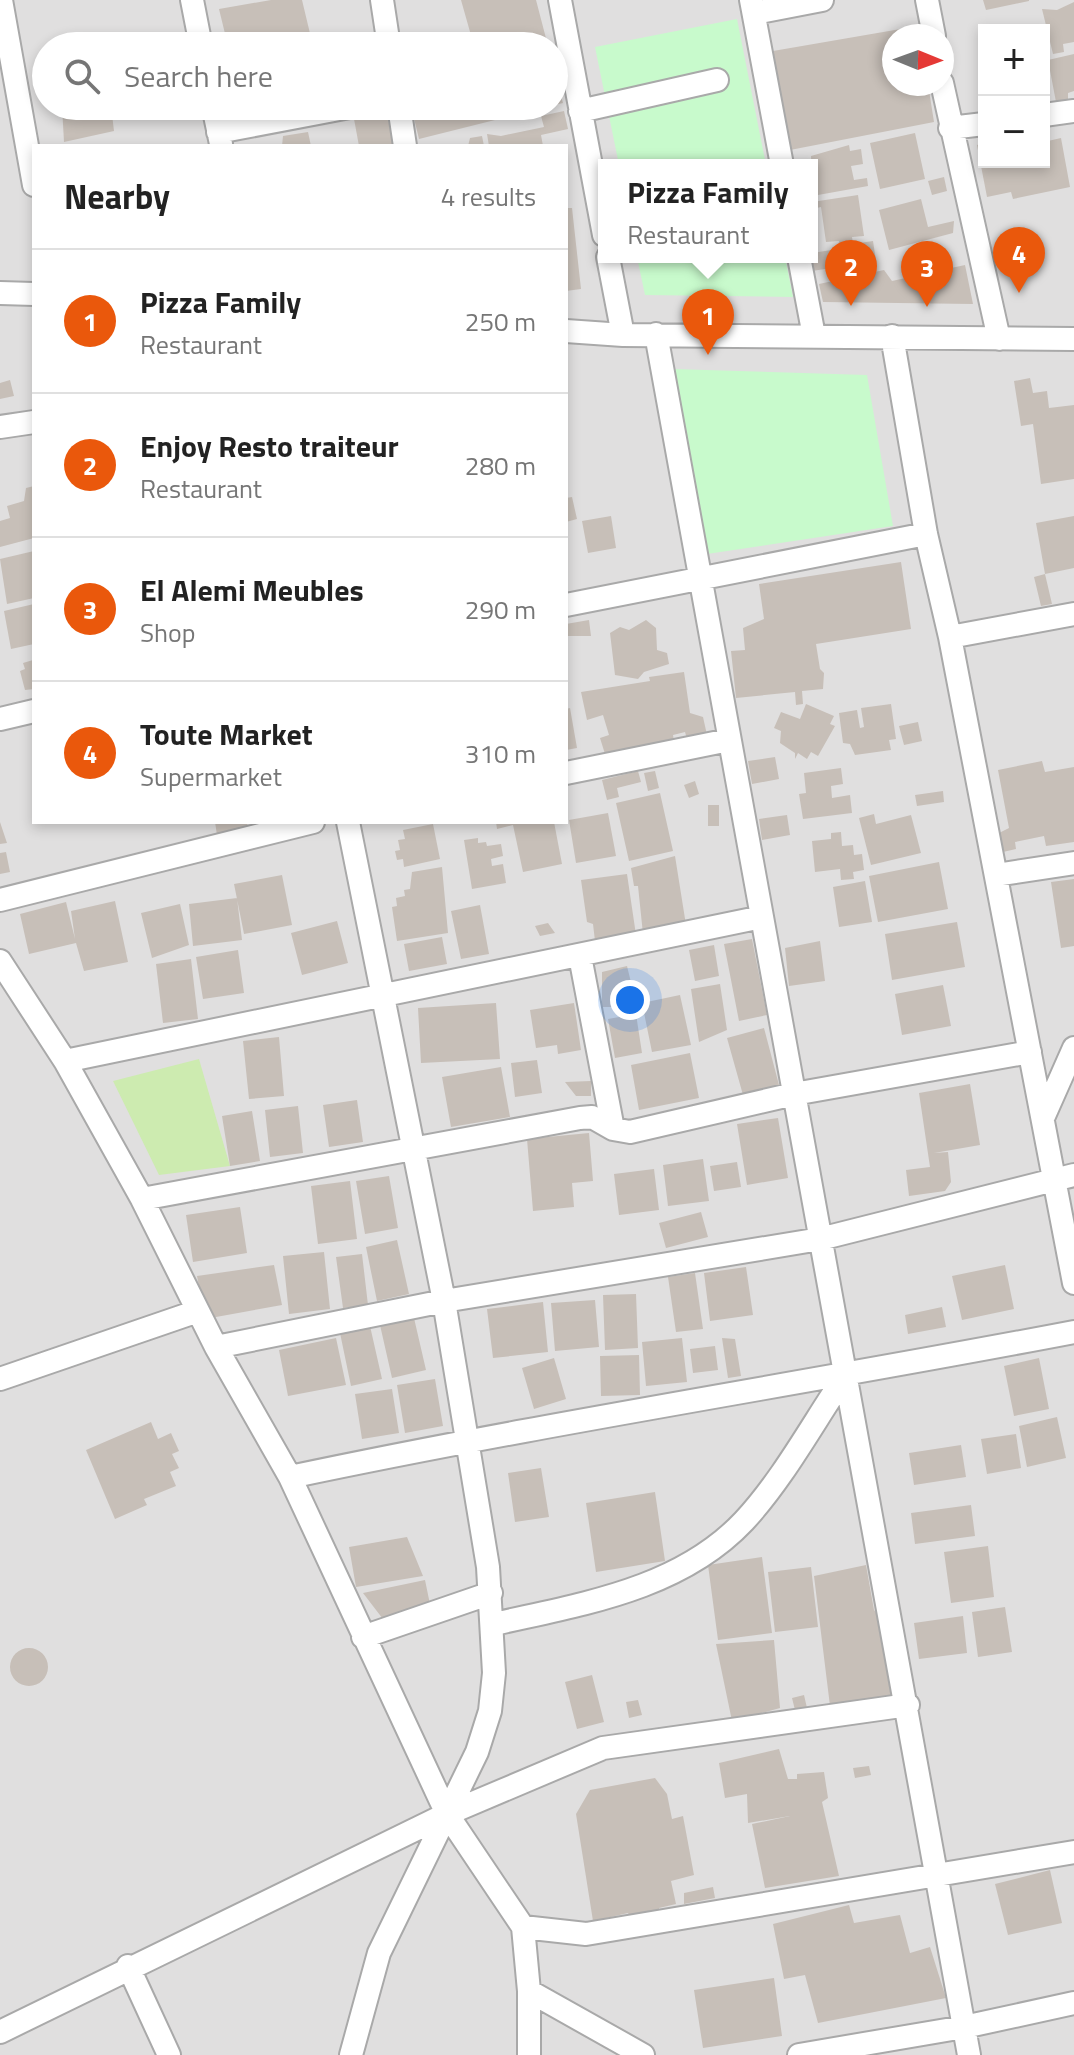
<!DOCTYPE html>
<meta charset="utf-8">
<style>
:root{--surface:#fff;--page:#f6f6f6;--text:#222;--muted:#767676;--line:#e0e0e0;--accent:#ea580c}
body{margin:0;font-family:"Titillium Web",sans-serif;background:var(--page);color:var(--text)}
.controls{position:absolute;right:24px;top:24px;display:grid;overflow:hidden;border-radius:0px;box-shadow:0 4px 12px #0003}
.controls button{width:72px;height:72px;display:grid;place-items:center;padding:0;border:0;border-bottom:2px solid var(--line);background:var(--surface);color:var(--text);font:40px sans-serif}
.compass{position:absolute;left:882px;top:24px;width:72px;height:72px;border-radius:50%;background:var(--surface);box-shadow:0 4px 12px #0003;rotate:91deg}
.you{position:absolute;left:630px;top:1000px;width:28px;height:28px;margin:-20px;border:6px solid #fff;border-radius:50%;background:#1a73e8;box-shadow:0 0 0 12px #1a73e833}
.badge{display:grid;place-items:center;width:52px;height:52px;border-radius:50%;background:var(--accent);color:#fff;font-size:26px;font-weight:700}
.pin{position:absolute;translate:-50% -66px;filter:drop-shadow(0 2px 4px #0008)}
.pin::after{content:'';position:absolute;top:42px;width:28px;height:24px;background:inherit;clip-path:polygon(0 0,100% 0,50% 100%)}
.popup{position:absolute;left:598px;top:159px;width:220px;height:104px;box-sizing:border-box;display:grid;place-content:center;border-radius:0px;background:var(--surface);filter:drop-shadow(0 2px 6px #0005);font-size:26px;white-space:nowrap;color:var(--muted)}
.popup b{font-size:30px;color:var(--text)}
.popup::after{content:'';position:absolute;left:50%;top:100%;margin-left:-16px;border:16px solid transparent;border-top-color:var(--surface)}
.list{margin:0;padding:0;list-style:none}
h2{display:flex;justify-content:space-between;align-items:center;height:104px;margin:0;padding:0 32px;font-size:34px}
h2 small{font-size:26px;font-weight:400;color:var(--muted)}
.list li{display:grid;grid-template-columns:52px 1fr auto;gap:24px;align-items:center;box-sizing:border-box;height:144px;padding:0 32px;border-top:2px solid var(--line)}
.list b{display:block;font-size:30px;white-space:nowrap}
.list p{margin:0;font-size:26px;white-space:nowrap;color:var(--muted)}
.list em{font-size:26px;font-style:normal;color:var(--muted)}
.icon{flex:none;width:44px;height:44px;fill:none;stroke:currentColor;stroke-width:2;stroke-linecap:round;stroke-linejoin:round}
.map{position:relative;flex:none;width:1074px;height:2055px;overflow:hidden}
.search{position:absolute;background:var(--surface);box-shadow:0 4px 12px #0003;left:32px;top:32px;width:536px;height:88px;display:flex;align-items:center;gap:20px;box-sizing:border-box;padding:0 28px;border-radius:44px;color:var(--muted);font-size:30px}
.panel{position:absolute;background:var(--surface);box-shadow:0 4px 12px #0003;left:32px;top:144px;width:536px;height:680px;border-radius:0px}
.map>svg:first-child{display:block}
.residential{fill:#e0dfdf;fill-rule:evenodd}
.grass{fill:#cdebb0}
.park{fill:#c8facc}
.building{fill:#c7bfb8}
.lines{fill:none;stroke-linecap:round;stroke-linejoin:round}
.minor-casing{stroke:#a9a9a9;stroke-width:26}
.minor{stroke:#fff;stroke-width:22}
</style>
<div class="map">
<svg width="1074" height="2055" viewBox="0 0 1074 2055">
<rect width="100%" height="100%" fill="#f2efe9"/>
<path class="residential" d="M0 0H1074V2055H0ZM984 30H1044V162H984ZM894 36H942V84H894ZM46 46H554V106H46ZM34 146H566V822H34ZM604 165H812V257H604Z"/>
<path class="grass" d="M199 1059 230 1166 159 1175 113 1081Z"/>
<path class="park" d="M737 19 766 165H619L595 47Z
M637 257H785L793 297 645 295Z
M673 369 867 375 893 526 707 554Z"/>
<path class="building" d="M271 0H302L313 46H228L219 9Z
M461 0H536L548 46H474Z
M983 0H1029V1L986 10Z
M1074 2V42L1063 44 1064 52 1053 54 1042 9 1057 10Z
M918 26 919 36H894V84H928L934 122 790 150 773 51Z
M380 35 382 46H335V45Z
M1074 54V91L1068 93V100L1056 102 1048 60Z
M554 72 563 103 554 105Z
M62 106H111L114 131 64 142Z
M238 106H283V108L240 115Z
M411 106H547V107L419 139Z
M564 111 568 129 541 135 543 146H489L487 134 501 136 544 127 541 116Z
M387 113 393 146H359L354 119Z
M308 132 311 146H282L283 136Z
M915 133 925 179 880 189 870 143Z
M482 136 484 146H468L470 138Z
M1061 138 1070 187 1013 199 1011 192 987 197 977 145 984 143V162H1044V155L1050 154 1048 141Z
M849 145 850 151 861 149 863 164 851 166 854 180 867 178 868 186 818 195 816 184H812L811 156Z
M944 177 947 191 932 195 928 181Z
M858 195 864 236 852 237 853 244 873 241 876 261 812 271V253L838 249 839 241 826 242 821 207 812 209V202Z
M921 199 928 227 954 221 953 233 889 250 879 210Z
M566 208H572L581 289 566 291Z
M965 265 973 304 823 302 819 284 884 270 892 281Z
M1030 378 1033 393 1047 391 1049 408 1074 405V479L1041 484 1033 424 1021 426 1014 381Z
M10 380 14 396 0 399V383Z
M34 486V538L0 547V521L10 518 7 506 24 501 26 488Z
M572 497 577 519 566 522V498Z
M611 516 616 548 588 553 582 521Z
M1074 516V568L1045 574 1052 604 1041 606 1034 577 1045 574 1036 523Z
M34 551V598L7 604 0 559Z
M901 562 911 629 816 644 820 669 824 673 823 689 802 691 803 704 796 705 795 692 736 698 731 651 745 650 743 628 764 619 759 584Z
M34 604V644L11 649 4 611Z
M589 620 591 636H566V624Z
M646 620 656 628 657 650 667 653 669 664 644 672 638 679 615 675 610 633 620 627 629 630Z
M33 660 34 689 25 690 20 671 25 669 23 663Z
M684 672 690 713 703 717 707 735 687 739 685 732 673 735 674 741 605 754 600 738 609 735 603 715 587 720 581 692 650 681 649 677Z
M806 704 834 716 830 724 835 726 818 756 811 752 807 759 798 753 795 759V753L780 743 781 731 774 728 781 712 800 719Z
M891 704 896 739 889 740 891 750 855 755 850 744 843 743 839 713 857 710 860 728 864 727 861 708Z
M570 708 577 748 566 750V709Z
M918 722 922 741 904 745 899 726Z
M775 757 779 779 752 784 748 761Z
M1042 761 1045 772 1074 767V842L1046 846 1044 836 1015 842 1016 849 1003 852 999 833 1009 828 998 770Z
M841 768 843 784 831 786 832 798 850 795 852 813 803 819 799 794 806 793 804 773Z
M638 771 641 782 617 788 619 797 607 800 602 780Z
M655 771 659 788 648 791 644 773Z
M695 781 699 794 689 798 684 785Z
M943 791 944 802 917 806 915 795Z
M660 793 673 851 629 861 616 803Z
M708 805H719V826H708Z
M608 813 616 856 576 863 569 820Z
M874 814 876 824 911 815 921 853 871 865 859 818Z
M787 815 790 835 762 840 759 819Z
M0 822 7 843 0 844Z
M215 822H247L248 830 217 835Z
M496 822H554L562 864 523 872 513 825 497 829Z
M433 824 440 859 404 867 403 859 397 860 395 851 400 850 398 840 405 839 403 830Z
M841 832 842 846 853 845 854 855 862 854 864 870 853 872 854 879 841 880 840 869 815 872 812 841 831 839V833Z
M478 838V843L486 842 487 846 501 844 503 856 491 859 492 866 503 864 506 883 472 889 464 840Z
M6 852 10 872 0 874V853Z
M675 856 686 925 643 934 638 886H634L631 868Z
M939 862 948 909 878 922 869 876Z
M442 867 448 933 397 941 392 907 397 906 396 898 405 896 404 890 410 889 412 872Z
M627 874 636 935 595 941 593 924 587 922 581 880Z
M282 875 292 925 244 934 234 884Z
M1074 879V946L1061 948 1051 882Z
M865 881 872 922 839 927 833 887Z
M237 898 242 940 193 946 189 904Z
M115 901 128 962 84 971 76 943 29 954 20 914 66 902 75 939 71 911Z
M180 904 189 945 152 958 141 913Z
M480 905 489 954 461 959 451 911Z
M337 921 348 963 302 975 291 933Z
M957 922 965 967 892 980 885 934Z
M548 923 555 933 540 936 535 926Z
M442 937 447 964 409 971 404 944Z
M752 939 767 1015 739 1021 724 944Z
M820 941 825 981 789 986 785 948Z
M714 945 719 976 695 981 689 950Z
M238 950 244 993 203 999 196 957Z
M191 959 198 1019 163 1023 156 964Z
M627 966 637 1007H602V972Z
M720 984 727 1030 699 1042 691 989Z
M943 985 951 1026 902 1035 895 994Z
M680 995 691 1045 652 1052 642 1003Z
M496 1003 500 1059 421 1063 418 1008Z
M574 1003 581 1050 558 1054 557 1045 536 1048 530 1010Z
M636 1014 642 1053 615 1058 608 1019Z
M764 1028 779 1085 743 1095 727 1038Z
M279 1037 284 1096 249 1099 243 1041Z
M690 1053 699 1098 639 1110 631 1065Z
M537 1060 542 1093 515 1097 511 1063Z
M501 1067 510 1117 451 1127 442 1077Z
M591 1081V1096H576L565 1082Z
M970 1084 980 1145 934 1153 948 1152 951 1182 945 1191 909 1196 906 1170 930 1167 919 1093Z
M357 1100 363 1142 329 1147 323 1105Z
M298 1106 303 1153 270 1157 265 1110Z
M252 1111 260 1161 230 1166 222 1116Z
M778 1118 788 1178 747 1185 737 1124Z
M589 1133 593 1181 572 1183 574 1207 533 1211 527 1139Z
M703 1159 709 1201 668 1206 663 1165Z
M737 1162 741 1187 714 1191 710 1166Z
M654 1169 659 1210 619 1215 614 1174Z
M389 1176 398 1228 365 1234 356 1181Z
M350 1181 357 1239 318 1244 311 1186Z
M240 1207 247 1253 193 1262 186 1215Z
M701 1212 708 1237 666 1248 659 1223Z
M397 1240 409 1294 377 1301 366 1247Z
M324 1252 330 1309 289 1314 283 1256Z
M362 1254 368 1305 343 1308 336 1257Z
M274 1265 282 1305 205 1319 197 1276Z
M1005 1265 1014 1309 962 1320 952 1276Z
M746 1267 753 1315 710 1321 704 1273Z
M695 1273 703 1329 676 1332 668 1277Z
M636 1294 638 1348 605 1350 603 1295Z
M595 1300 599 1347 555 1351 551 1303Z
M543 1302 548 1352 493 1358 487 1309Z
M942 1307 946 1327 908 1334 905 1315Z
M414 1318 426 1370 392 1378 380 1325Z
M370 1326 382 1379 351 1386 340 1333Z
M336 1338 346 1385 288 1396 279 1350Z
M682 1338 687 1382 646 1386 642 1342Z
M722 1338 735 1339 741 1376 728 1378Z
M715 1346 718 1370 693 1373 690 1349Z
M639 1355 640 1395 601 1396 600 1356Z
M554 1358 566 1399 534 1409 522 1368Z
M1039 1358 1049 1409 1014 1416 1004 1366Z
M435 1379 443 1426 405 1433 397 1385Z
M392 1389 399 1433 362 1439 355 1394Z
M1057 1417 1066 1458 1027 1467 1019 1426Z
M151 1422 158 1439 171 1433 179 1451 172 1454 179 1468 170 1472 176 1486 144 1499 147 1505 115 1519 86 1450Z
M1016 1434 1021 1468 987 1474 981 1439Z
M961 1445 966 1477 914 1485 909 1453Z
M541 1468 549 1517 515 1522 508 1473Z
M655 1492 665 1561 596 1572 586 1503Z
M971 1505 975 1536 915 1544 911 1513Z
M407 1537 423 1576 356 1587 349 1547Z
M988 1546 994 1597 951 1603 944 1552Z
M762 1557 772 1633 718 1640 708 1565Z
M866 1565 874 1610 881 1619 893 1695 830 1706 814 1576Z
M811 1567 818 1627 775 1632 768 1572Z
M425 1580 432 1614 386 1623 363 1593Z
M1005 1607 1012 1652 978 1657 972 1612Z
M963 1616 967 1653 919 1659 914 1623Z
M774 1640 780 1708 732 1721 716 1644Z
M10 1667a19 19 0 1 1 38 0a19 19 0 1 1-38 0Z
M592 1675 604 1722 577 1729 565 1682Z
M804 1695 807 1708 795 1710 792 1698Z
M638 1700 642 1715 629 1718 626 1702Z
M779 1749 788 1779H797V1774L824 1772 828 1798 822 1802 839 1876 765 1888 752 1824 790 1816 748 1823 747 1794 725 1798 719 1763Z
M869 1766 871 1775 855 1778 853 1768Z
M655 1778 667 1794 672 1819 683 1816 694 1875 671 1881 676 1904 659 1908V1920L632 1921 628 1913 593 1921 576 1814 590 1790Z
M1050 1870 1062 1923 1008 1935 995 1884Z
M713 1887 715 1898 684 1904V1893Z
M849 1905 854 1923 900 1915 910 1953 930 1947 946 1998 818 2023 805 1975 784 1979 773 1924Z
M774 1978 782 2036 703 2048 694 1990Z"/>
<g class="lines">
<defs>
<path id="minor" d="M1 0 34 185
M192 0 201 46
M382 0 389 46
M560 0 604 235
M751 0 782 165
M927 0 934 36
M754 13 822 0
M942 83 999 339
M213 106 221 144
M399 106 405 146
M580 111 717 80
M1044 115 1074 111
M950 128 984 124
M218 132 355 106
M608 257 623 335
M799 257 814 336
M0 293 34 294
M566 331 623 335 1074 339
M656 334 969 2055
M892 336 926 534 950 637 1074 1283
M0 427 34 422
M566 605 926 534
M950 637 1074 614
M0 719 34 711
M566 773 729 740
M348 822 444 1301 488 1567 494 1673 490 1711 477 1752 379 1953 351 2055
M996 875 1074 863
M0 900 313 822
M580 956 613 1129
M0 961 65 1061 142 1199 216 1347 290 1477 447 1814 523 1927 529 1991V2055
M65 1061 762 917
M1043 1118 1074 1048
M142 1199 580 1118 592 1117 613 1129 630 1132 794 1094 1030 1052
M216 1347 444 1301 820 1239 1074 1175
M0 1379 198 1311
M290 1477C550 1422 813 1382 1074 1332
M494 1624C581 1604 679 1590 744 1521 783 1479 813 1423 845 1376
M363 1637 491 1593
M523 1927 586 1934 1074 1852
M128 1966 169 2055
M529 1991 643 2055
M0 2032 447 1814 603 1748 908 1705
M799 2055 964 2027 1074 2003"/>
</defs>
<use href="#minor" class="minor-casing"/>
<use href="#minor" class="minor"/>
</g>
</svg>
<div class="controls">
<button>+</button>
<button>−</button>
</div>
<svg class="compass" viewBox="-18 -18 36 36"><path d="M0-13l5 13h-10z" fill="#e53935"/><path d="M0 13l5-13h-10z" fill="#767676"/></svg>
<div class="you"></div>
<div class="pin badge" style="left:708px;top:355px">1</div>
<div class="popup"><b>Pizza Family</b>Restaurant</div>
<div class="pin badge" style="left:851px;top:306px">2</div>
<div class="pin badge" style="left:927px;top:307px">3</div>
<div class="pin badge" style="left:1019px;top:293px">4</div>
<div class="search"><svg class="icon" aria-label="search" viewBox="0 0 24 24"><circle cx="10" cy="10" r="6"/><path d="M15 15l6 6"/></svg>Search here</div>
<section class="panel">
<h2>Nearby<small>4 results</small></h2>
<ul class="list">
<li><span class="badge">1</span><div><b>Pizza Family</b><p>Restaurant</p></div><em>250 m</em></li>
<li><span class="badge">2</span><div><b>Enjoy Resto traiteur</b><p>Restaurant</p></div><em>280 m</em></li>
<li><span class="badge">3</span><div><b>El Alemi Meubles</b><p>Shop</p></div><em>290 m</em></li>
<li><span class="badge">4</span><div><b>Toute Market</b><p>Supermarket</p></div><em>310 m</em></li>
</ul>
</section>
</div>
